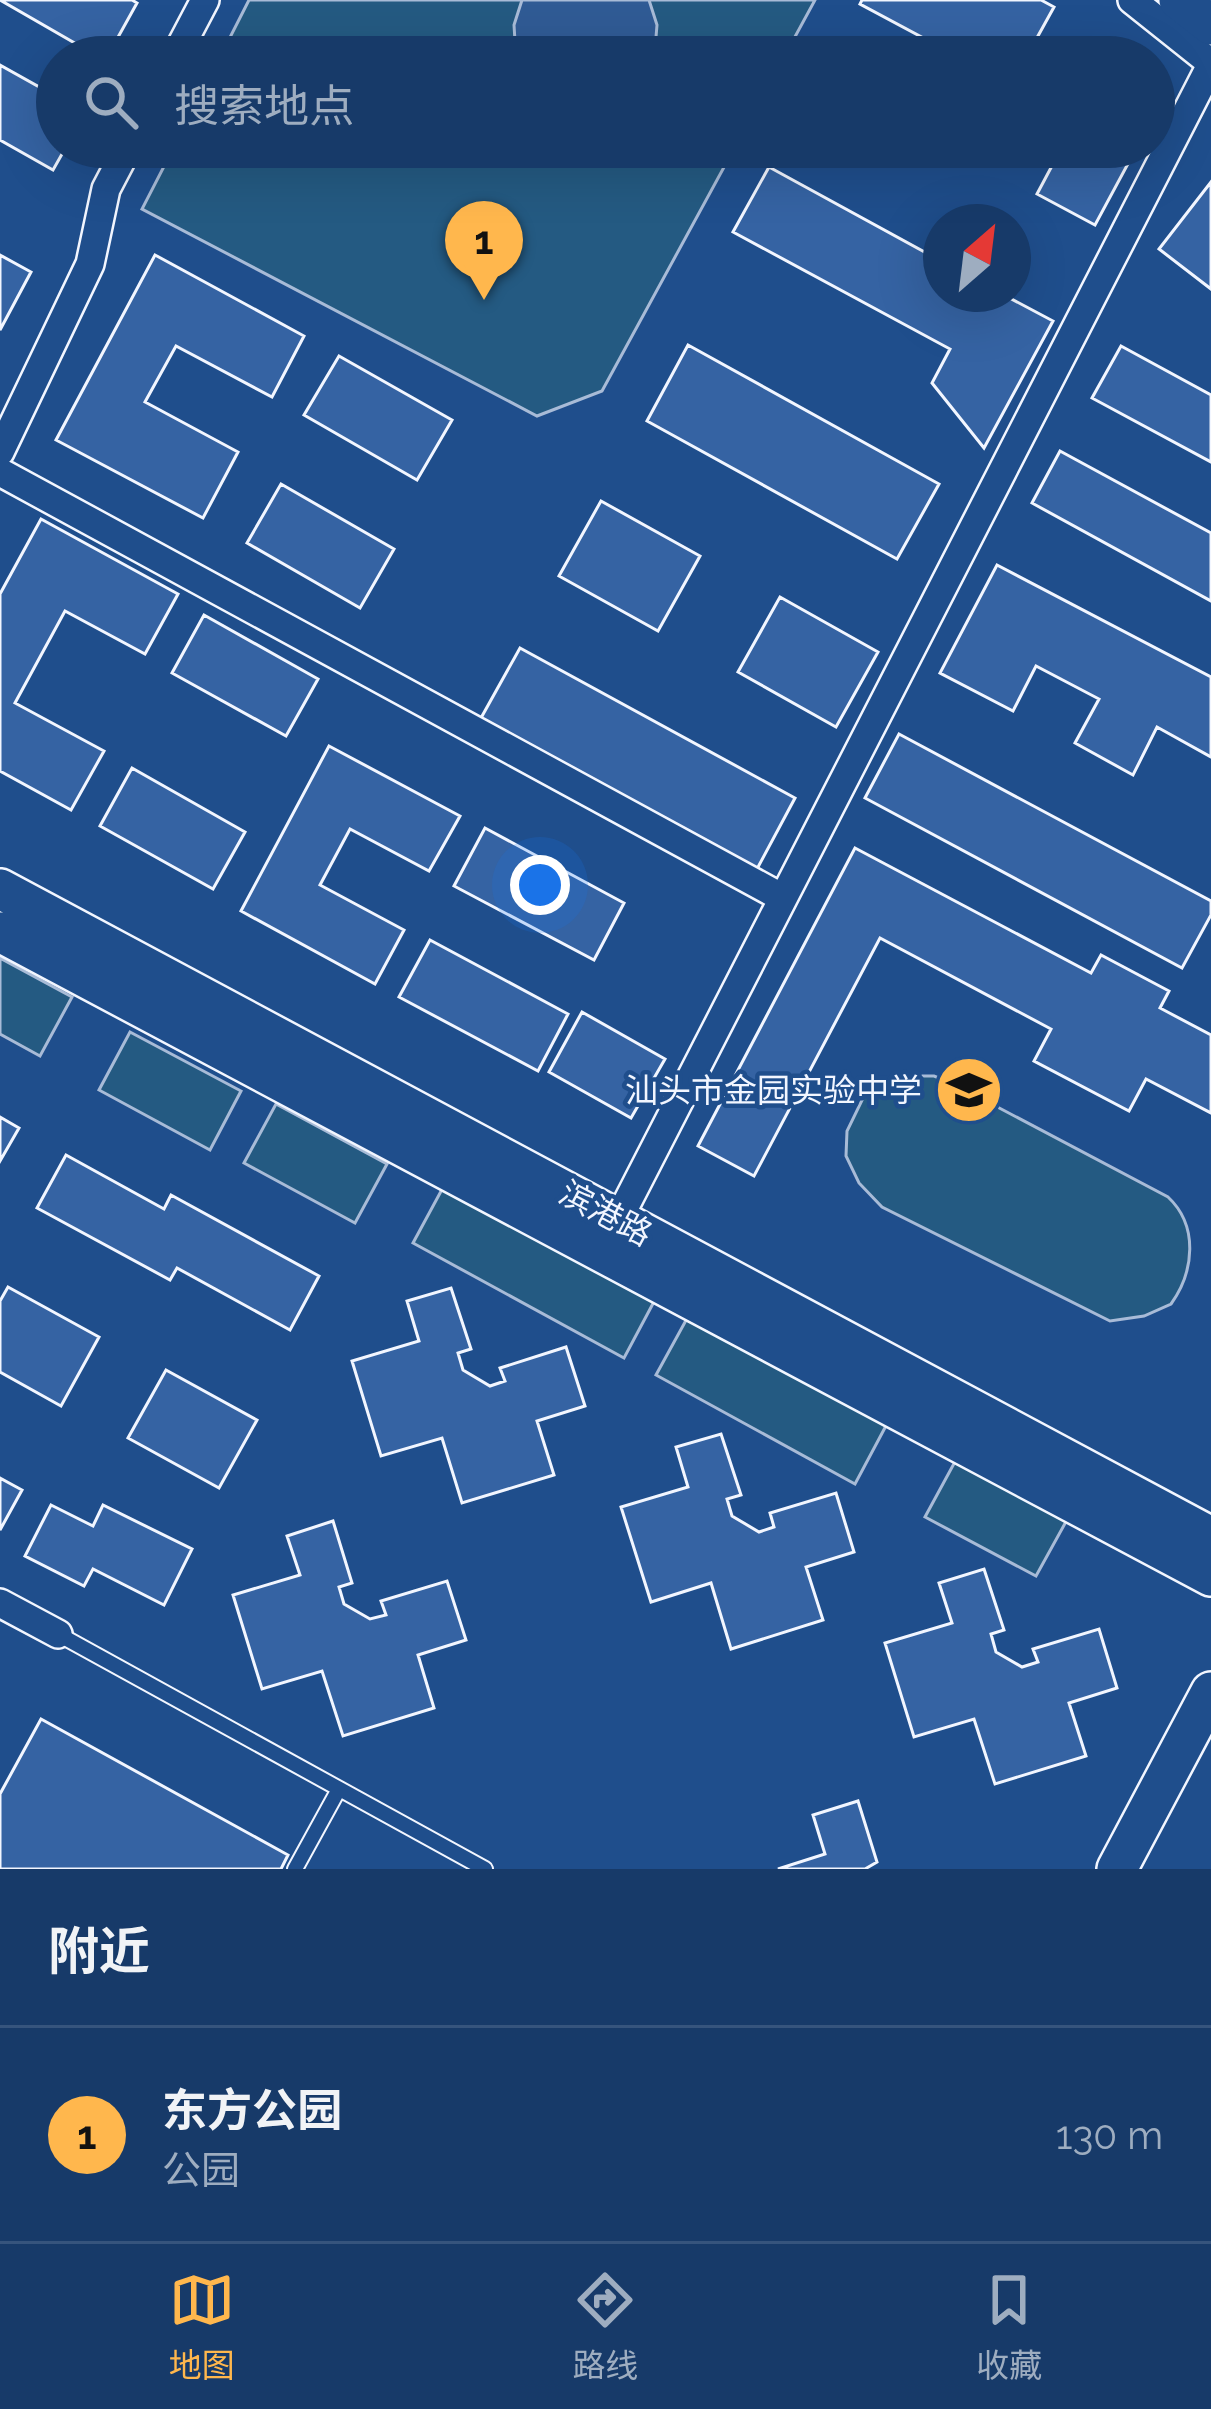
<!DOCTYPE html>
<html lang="zh">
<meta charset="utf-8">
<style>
:root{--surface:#173a69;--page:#244571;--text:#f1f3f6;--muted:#9eadc0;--line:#36547d;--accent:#ffb74d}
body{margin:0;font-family:Raleway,"Noto Sans SC",sans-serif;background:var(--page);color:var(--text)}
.compass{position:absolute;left:923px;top:204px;width:108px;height:108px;border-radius:50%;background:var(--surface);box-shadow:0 12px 48px #0002;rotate:28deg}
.you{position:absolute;left:540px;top:885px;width:42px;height:42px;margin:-30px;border:9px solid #fff;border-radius:50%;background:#1a73e8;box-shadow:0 0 0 18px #1a73e833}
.badge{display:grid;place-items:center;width:78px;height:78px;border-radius:50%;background:var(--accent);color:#111;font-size:39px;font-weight:700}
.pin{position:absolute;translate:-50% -99px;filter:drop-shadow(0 3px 6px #0008)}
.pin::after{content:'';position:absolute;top:63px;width:42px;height:36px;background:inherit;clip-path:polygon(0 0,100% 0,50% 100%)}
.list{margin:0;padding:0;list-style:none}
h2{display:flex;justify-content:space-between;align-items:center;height:156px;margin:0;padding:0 48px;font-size:51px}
h2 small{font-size:39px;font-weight:400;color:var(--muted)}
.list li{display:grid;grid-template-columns:78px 1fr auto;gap:36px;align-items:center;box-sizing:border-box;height:216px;padding:0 48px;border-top:3px solid var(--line)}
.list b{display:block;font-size:45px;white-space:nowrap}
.list p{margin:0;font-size:39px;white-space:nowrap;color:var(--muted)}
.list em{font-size:39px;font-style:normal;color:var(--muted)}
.icon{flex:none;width:66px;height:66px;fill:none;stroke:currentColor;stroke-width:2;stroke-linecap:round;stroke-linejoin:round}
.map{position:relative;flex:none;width:1211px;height:1869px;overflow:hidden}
.search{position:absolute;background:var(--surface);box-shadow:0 12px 48px #0002;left:36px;right:36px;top:36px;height:132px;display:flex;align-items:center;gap:30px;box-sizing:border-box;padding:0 42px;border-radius:66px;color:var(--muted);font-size:45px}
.sheet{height:372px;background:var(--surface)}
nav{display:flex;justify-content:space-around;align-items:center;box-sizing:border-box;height:168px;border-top:3px solid var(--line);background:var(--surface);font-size:33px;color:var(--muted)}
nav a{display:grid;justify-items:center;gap:6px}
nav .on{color:var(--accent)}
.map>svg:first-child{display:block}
.green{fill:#245a82;stroke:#a8bbd7;stroke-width:3}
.parking{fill:#305b95;stroke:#a8bbd7;stroke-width:3}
.building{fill:#3563a3;stroke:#f2f6ff;stroke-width:3}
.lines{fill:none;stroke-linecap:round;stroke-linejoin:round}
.lane-casing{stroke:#f2f6ff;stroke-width:18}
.street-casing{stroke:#f2f6ff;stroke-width:32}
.secondary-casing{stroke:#f2f6ff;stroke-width:44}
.lane{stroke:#1f4e8c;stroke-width:14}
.street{stroke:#1f4e8c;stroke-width:27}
.secondary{stroke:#1f4e8c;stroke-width:39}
.labels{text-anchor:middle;stroke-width:9;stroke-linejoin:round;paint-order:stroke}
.poi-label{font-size:33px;fill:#f2f6ff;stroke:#1f4e8c;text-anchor:end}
.street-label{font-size:33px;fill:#f2f6ff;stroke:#1f4e8c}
</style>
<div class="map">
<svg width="1211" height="1869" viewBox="0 0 1211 1869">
<rect width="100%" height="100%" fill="#1f4e8c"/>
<path class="green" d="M249 0H815L784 57H220Z
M174 147H735L602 391 537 416 142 209Z
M0 958 72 997 40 1056 0 1034Z
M130 1032 241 1091 210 1150 99 1090Z
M902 1076H934L952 1083 1168 1197C1199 1226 1194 1272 1171 1304L1144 1316 1110 1321 882 1207 859 1183 846 1156 847 1131 865 1094Z
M276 1104 387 1164 355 1223 244 1163Z
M446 1182 657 1296 624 1358 413 1243Z
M690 1313 888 1422 855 1484 656 1375Z
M957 1458 1068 1518 1036 1576 925 1517Z"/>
<path class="parking" d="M522 0H649L657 25 655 49 652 57H516L514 25Z"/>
<path class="building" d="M0 0H132L137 3 107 57H99Z
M862 0H1041L1054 7 1038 36 1078 57H959L860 4Z
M0 65 57 97V147H66L53 170 0 140Z
M1062 147H1137L1095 225 1037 194Z
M769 167 941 261V294H1002L1053 321 984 448 932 383 950 349 733 232Z
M1211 182V289L1159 249Z
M0 255 31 272 0 330Z
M155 255 304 336 272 397 176 346 145 402 238 452 203 518 56 440Z
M688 345 939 484 897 559 647 421Z
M1121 346 1211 395V462L1092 398Z
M339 356 452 420 417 480 304 415Z
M1060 451 1211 533V601L1032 503Z
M281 484 394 549 360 608 247 543Z
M601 501 700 556 658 631 559 576Z
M41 519 178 594 145 654 65 611 15 703 104 751 71 810 0 771V594Z
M997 565 1211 677V757L1157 727 1133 775 1075 743 1099 699 1036 666 1013 711 940 673Z
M780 597 878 652 836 727 738 672Z
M204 615 318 679 286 736 172 673Z
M520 648 795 798 757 869 481 718Z
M899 734 1211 901V915L1182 968 865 798Z
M329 746 460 816 429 871 350 829 320 885 404 930 375 984 241 911Z
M132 768 245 832 213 889 100 826Z
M485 828 624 903 594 960 454 886Z
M855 848 1091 973 1101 955 1169 991 1160 1008 1211 1035V1113L1146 1079 1129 1111 1034 1061 1051 1029 880 938 754 1176 698 1146Z
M430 940 568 1014 538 1071 399 997Z
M582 1012 665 1059 631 1118 549 1072Z
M0 1117 19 1128 0 1161Z
M66 1155 164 1209 171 1195 319 1276 290 1330 177 1268 170 1280 37 1208Z
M8 1287 99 1337 61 1406 0 1372V1301Z
M451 1288 471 1349 458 1353 463 1370 490 1386 505 1381 500 1368 566 1347 585 1406 537 1421 554 1475 462 1503 442 1438 381 1456 352 1361 419 1341 407 1301Z
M166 1370 257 1420 219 1488 128 1438Z
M721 1434 741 1495 727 1499 732 1516 759 1532 774 1527 770 1513 836 1493 854 1552 806 1567 823 1620 731 1649 711 1583 651 1602 621 1507 688 1487 676 1447Z
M0 1478 22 1490 0 1530Z
M51 1505 93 1526 103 1505 192 1549 164 1605 93 1569 84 1586 25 1556Z
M333 1521 352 1583 339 1587 344 1604 370 1619 386 1615 381 1601 447 1581 466 1640 418 1655 434 1708 343 1736 322 1671 262 1689 233 1595 300 1575 287 1536Z
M984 1569 1004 1630 991 1634 996 1652 1022 1667 1038 1662 1033 1649 1099 1629 1117 1688 1069 1703 1086 1756 995 1784 974 1719 914 1737 885 1643 952 1623 939 1583Z
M41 1719 288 1855 281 1869H0V1794Z
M858 1801 877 1862 865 1869H778L825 1854 813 1815Z"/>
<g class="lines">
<defs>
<path id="lane" d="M58 1634 485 1869
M295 1869 339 1789"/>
<path id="street" d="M1132 0 1211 63
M175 57 205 0
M0 452 90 264 106 189 128 147
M0 472 781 897
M618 1220 1211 65
M0 1603 58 1634"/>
<path id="secondary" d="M1179 0 1211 25
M0 889 1211 1537
M0 932 1211 1576
M1117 1869 1211 1692"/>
</defs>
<use href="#lane" class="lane-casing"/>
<use href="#street" class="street-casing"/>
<use href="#secondary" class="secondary-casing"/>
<use href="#lane" class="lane"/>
<use href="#street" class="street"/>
<use href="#secondary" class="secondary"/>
</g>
<defs>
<symbol id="school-disc" viewBox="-11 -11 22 22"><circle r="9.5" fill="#ffb74d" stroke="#1f4e8c"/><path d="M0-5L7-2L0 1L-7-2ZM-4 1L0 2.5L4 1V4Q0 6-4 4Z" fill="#111"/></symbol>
</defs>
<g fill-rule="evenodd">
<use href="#school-disc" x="931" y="1052" width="76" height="76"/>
</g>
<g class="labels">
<g class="poi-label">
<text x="922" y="1102">汕头市金园实验中学</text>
</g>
<g class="street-label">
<text transform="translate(606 1213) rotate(28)" y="12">滨港路</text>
</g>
</g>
</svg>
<svg class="compass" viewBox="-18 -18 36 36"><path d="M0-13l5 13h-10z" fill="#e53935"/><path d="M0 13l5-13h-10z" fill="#9eadc0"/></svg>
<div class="you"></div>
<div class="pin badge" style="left:484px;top:300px">1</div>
<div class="search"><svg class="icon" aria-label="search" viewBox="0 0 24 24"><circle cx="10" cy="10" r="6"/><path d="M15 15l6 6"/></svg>搜索地点</div>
</div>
<section class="sheet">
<h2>附近<small></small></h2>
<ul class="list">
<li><span class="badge">1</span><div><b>东方公园</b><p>公园</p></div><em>130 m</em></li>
</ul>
</section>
<nav>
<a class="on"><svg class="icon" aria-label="map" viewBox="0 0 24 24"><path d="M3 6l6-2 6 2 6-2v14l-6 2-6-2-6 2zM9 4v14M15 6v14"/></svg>地图</a>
<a><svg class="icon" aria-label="directions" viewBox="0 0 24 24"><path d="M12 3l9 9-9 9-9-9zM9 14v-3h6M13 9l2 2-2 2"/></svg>路线</a>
<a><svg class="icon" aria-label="saved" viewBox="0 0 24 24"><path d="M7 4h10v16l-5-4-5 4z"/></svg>收藏</a>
</nav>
